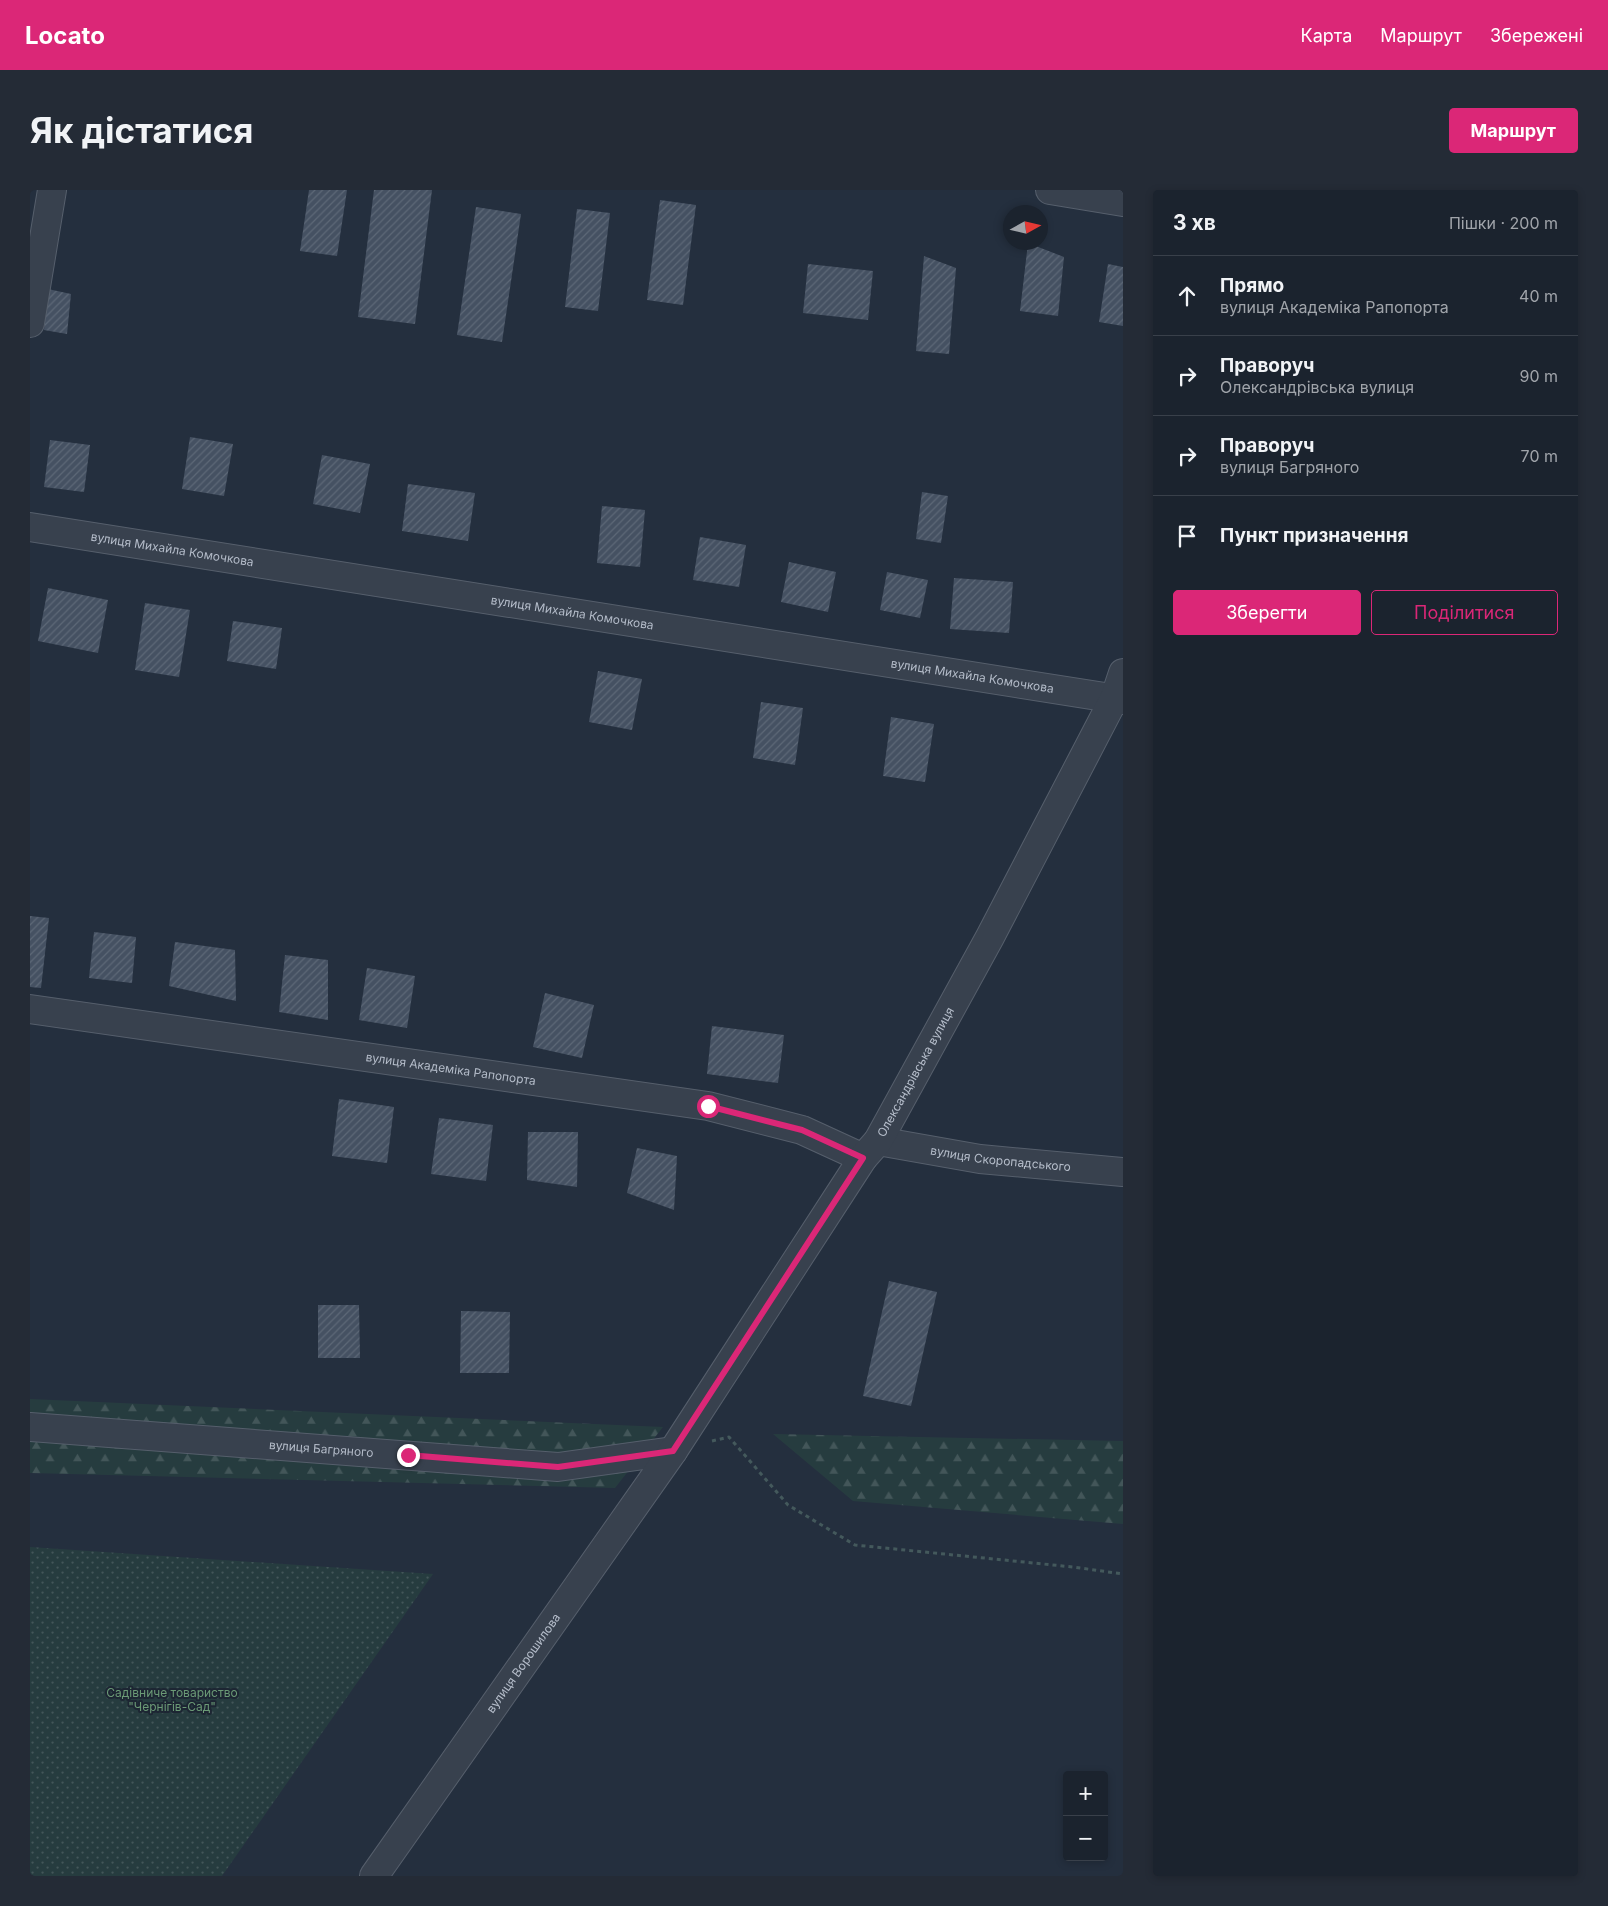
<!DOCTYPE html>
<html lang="uk">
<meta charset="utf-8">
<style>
:root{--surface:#1b232e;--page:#242b36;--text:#f1f3f6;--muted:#a0a4aa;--line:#39404a;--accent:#db2777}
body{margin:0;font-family:Inter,sans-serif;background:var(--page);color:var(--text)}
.controls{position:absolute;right:15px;bottom:15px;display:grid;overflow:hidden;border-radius:5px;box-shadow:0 2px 8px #0003}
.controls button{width:45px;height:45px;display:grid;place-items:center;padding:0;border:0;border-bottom:1px solid var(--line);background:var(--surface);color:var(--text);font:25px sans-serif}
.compass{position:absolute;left:973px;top:15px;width:45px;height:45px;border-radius:50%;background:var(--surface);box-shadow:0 2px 8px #0003;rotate:82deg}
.stop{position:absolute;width:15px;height:15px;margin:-11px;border:4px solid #db2777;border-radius:50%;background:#fff}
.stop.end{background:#db2777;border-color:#fff;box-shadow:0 1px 5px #0008}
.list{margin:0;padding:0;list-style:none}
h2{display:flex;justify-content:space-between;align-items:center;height:65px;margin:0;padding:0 20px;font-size:21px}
h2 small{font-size:16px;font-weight:400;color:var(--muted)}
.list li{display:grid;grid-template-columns:32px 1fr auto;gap:15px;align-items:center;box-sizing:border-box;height:80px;padding:0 20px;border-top:1px solid var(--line)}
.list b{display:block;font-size:19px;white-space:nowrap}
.list p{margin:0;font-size:16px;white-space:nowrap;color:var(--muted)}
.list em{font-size:16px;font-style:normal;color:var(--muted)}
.actions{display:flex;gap:10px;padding:15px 20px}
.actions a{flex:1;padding:11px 0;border:1px solid var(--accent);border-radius:5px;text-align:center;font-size:18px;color:var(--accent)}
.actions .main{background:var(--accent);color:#fff}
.icon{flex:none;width:28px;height:28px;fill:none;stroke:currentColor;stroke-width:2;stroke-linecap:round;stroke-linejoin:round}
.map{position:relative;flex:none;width:1093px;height:1686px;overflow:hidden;border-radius:5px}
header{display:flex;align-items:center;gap:30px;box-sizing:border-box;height:70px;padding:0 25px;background:var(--accent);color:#fff}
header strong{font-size:24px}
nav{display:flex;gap:28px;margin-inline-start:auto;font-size:18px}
.intro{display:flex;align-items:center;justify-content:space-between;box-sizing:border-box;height:120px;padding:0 30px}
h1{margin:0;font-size:35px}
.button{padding:12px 22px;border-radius:5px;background:var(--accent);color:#fff;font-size:18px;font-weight:700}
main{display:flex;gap:30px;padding:0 30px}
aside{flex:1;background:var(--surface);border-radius:5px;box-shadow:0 2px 8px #0003}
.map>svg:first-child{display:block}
.grass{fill:url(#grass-dots)}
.forest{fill:url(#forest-firs)}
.building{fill:url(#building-hatch)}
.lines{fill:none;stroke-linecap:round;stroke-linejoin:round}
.minor-casing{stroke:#565f6c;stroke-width:30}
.path{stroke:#44595c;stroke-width:3;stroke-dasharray:4 4;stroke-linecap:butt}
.minor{stroke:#38414e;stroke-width:28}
.route{stroke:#db2777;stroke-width:6}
.labels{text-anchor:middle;stroke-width:4;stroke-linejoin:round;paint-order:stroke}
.street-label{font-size:12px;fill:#b4bcc9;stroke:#1d2633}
.park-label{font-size:12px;fill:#6b9a76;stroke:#1d2633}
</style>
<header>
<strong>Locato</strong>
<nav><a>Карта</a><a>Маршрут</a><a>Збережені</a></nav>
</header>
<div class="intro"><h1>Як дістатися</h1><a class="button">Маршрут</a></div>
<main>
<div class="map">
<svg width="1093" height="1686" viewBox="0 0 1093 1686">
<defs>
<pattern id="grass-dots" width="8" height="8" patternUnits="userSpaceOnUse" patternTransform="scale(1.25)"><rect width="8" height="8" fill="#263c3f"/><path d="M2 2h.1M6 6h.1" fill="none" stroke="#435659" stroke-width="1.8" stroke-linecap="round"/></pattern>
<pattern id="forest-firs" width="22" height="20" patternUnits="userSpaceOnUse" patternTransform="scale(1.25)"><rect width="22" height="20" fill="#263c3f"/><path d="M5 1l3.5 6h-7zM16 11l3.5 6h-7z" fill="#435659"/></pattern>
<pattern id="building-hatch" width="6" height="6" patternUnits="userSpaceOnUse" patternTransform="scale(1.25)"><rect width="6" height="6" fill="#455162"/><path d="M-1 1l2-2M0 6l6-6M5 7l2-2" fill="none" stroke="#5d6877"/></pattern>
</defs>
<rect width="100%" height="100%" fill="#242f3e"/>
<path class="grass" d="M0 1357 403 1384 192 1686H0Z"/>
<path class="forest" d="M0 1209 633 1237 585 1298 0 1283Z
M743 1244 1093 1251V1334L823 1311Z"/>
<path class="building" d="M279 0H317L307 66 270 61Z
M344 0H402L385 134 328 127Z
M630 10 666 15 653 115 617 110Z
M446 17 491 24 472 152 427 145Z
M547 19 580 23 568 121 535 117Z
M998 53 1034 67 1028 126 990 121Z
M894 66 926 78 919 164 886 161Z
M778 74 843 81 838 130 773 123Z
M1078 74 1093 77V136L1069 132Z
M18 99 41 104 37 144 14 140Z
M160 247 203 254 194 306 152 299Z
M20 250 60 255 54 302 14 297Z
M292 265 340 274 330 323 283 314Z
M378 294 445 303 438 351 372 341Z
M892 302 918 306 911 353 886 349Z
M572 316 615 320 610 377 567 373Z
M670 347 716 355 709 397 663 390Z
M759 372 806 382 798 422 751 412Z
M857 382 898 390 890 428 850 420Z
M924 388 983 392 979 443 920 439Z
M18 398 78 410 68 463 8 451Z
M115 413 160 420 149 487 105 480Z
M203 431 252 438 246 479 197 471Z
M568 481 612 489 602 540 559 532Z
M731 512 773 518 765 575 723 568Z
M861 527 904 534 895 592 853 586Z
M0 726 19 728 11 798 0 797Z
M64 742 106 747 102 793 59 788Z
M145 752 205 760 206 811 139 796Z
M255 765 298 770V830L249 822Z
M337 778 385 786 377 838 329 830Z
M515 803 564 815 552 868 503 857Z
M682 836 754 845 748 893 677 884Z
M309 909 364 917 357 973 302 966Z
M409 928 463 935 456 991 401 984Z
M498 942H548L547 997 497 990Z
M607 958 647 966 644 1020 597 1003Z
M859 1091 907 1102 881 1216 833 1206Z
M288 1115H329L330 1168H288Z
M431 1121 480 1122 479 1183H430Z"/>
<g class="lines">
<defs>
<g id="minor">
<path d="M1020 0 1093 12"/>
<path d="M0 133 22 0"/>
<path id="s1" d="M0 337 1093 510"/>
<path id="s2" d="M0 819 678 916 772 940 833 968"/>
<path id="s3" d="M848 951 950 969 1093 982"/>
<path id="s4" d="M0 1237 528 1277 643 1261"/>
<path id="s5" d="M344 1686 643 1261 833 968 848 951 960 747 1085 507 1093 483"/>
</g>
</defs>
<use href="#minor" class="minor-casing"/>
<path class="path" d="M682 1251 699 1247 758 1315 825 1355 1043 1377 1093 1384"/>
<use href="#minor" class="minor"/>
</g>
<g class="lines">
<path class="route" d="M378 1265 528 1277 643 1261 833 968 772 940 678 916"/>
</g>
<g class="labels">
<g class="street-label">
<text dy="4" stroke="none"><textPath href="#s1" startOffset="144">вулиця Михайла Комочкова</textPath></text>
<text dy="4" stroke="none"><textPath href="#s1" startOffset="549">вулиця Михайла Комочкова</textPath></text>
<text dy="4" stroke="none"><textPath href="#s1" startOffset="954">вулиця Михайла Комочкова</textPath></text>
<text dy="4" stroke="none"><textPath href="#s2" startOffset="425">вулиця Академіка Рапопорта</textPath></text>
<text dy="4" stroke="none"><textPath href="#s5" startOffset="970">Олександрівська вулиця</textPath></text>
<text dy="4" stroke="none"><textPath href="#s3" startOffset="124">вулиця Скоропадського</textPath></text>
<text dy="4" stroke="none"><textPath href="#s4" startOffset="292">вулиця Багряного</textPath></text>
<text dy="4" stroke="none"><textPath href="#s5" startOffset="260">вулиця Ворошилова</textPath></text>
</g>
<g class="park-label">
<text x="142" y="1507">Садівниче товариство<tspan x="142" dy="14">"Чернігів-Сад"</tspan></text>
</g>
</g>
</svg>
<div class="controls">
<button>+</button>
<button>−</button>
</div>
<svg class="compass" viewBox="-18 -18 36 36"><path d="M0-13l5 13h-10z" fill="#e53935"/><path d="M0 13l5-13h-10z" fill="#a0a4aa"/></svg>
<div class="stop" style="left:678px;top:916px"></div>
<div class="stop end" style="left:378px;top:1265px"></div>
</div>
<aside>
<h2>3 хв<small>Пішки · 200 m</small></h2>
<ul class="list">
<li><svg class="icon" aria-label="ahead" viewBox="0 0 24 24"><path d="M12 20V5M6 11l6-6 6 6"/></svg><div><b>Прямо</b><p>вулиця Академіка Рапопорта</p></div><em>40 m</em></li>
<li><svg class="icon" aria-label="right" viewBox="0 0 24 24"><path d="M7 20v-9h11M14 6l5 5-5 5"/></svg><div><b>Праворуч</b><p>Олександрівська вулиця</p></div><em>90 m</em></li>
<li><svg class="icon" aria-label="right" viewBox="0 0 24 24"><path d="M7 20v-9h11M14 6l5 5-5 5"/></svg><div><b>Праворуч</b><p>вулиця Багряного</p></div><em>70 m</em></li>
<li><svg class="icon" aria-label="arrive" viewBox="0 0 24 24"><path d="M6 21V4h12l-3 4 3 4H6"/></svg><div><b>Пункт призначення</b></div></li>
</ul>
<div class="actions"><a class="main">Зберегти</a><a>Поділитися</a></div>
</aside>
</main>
